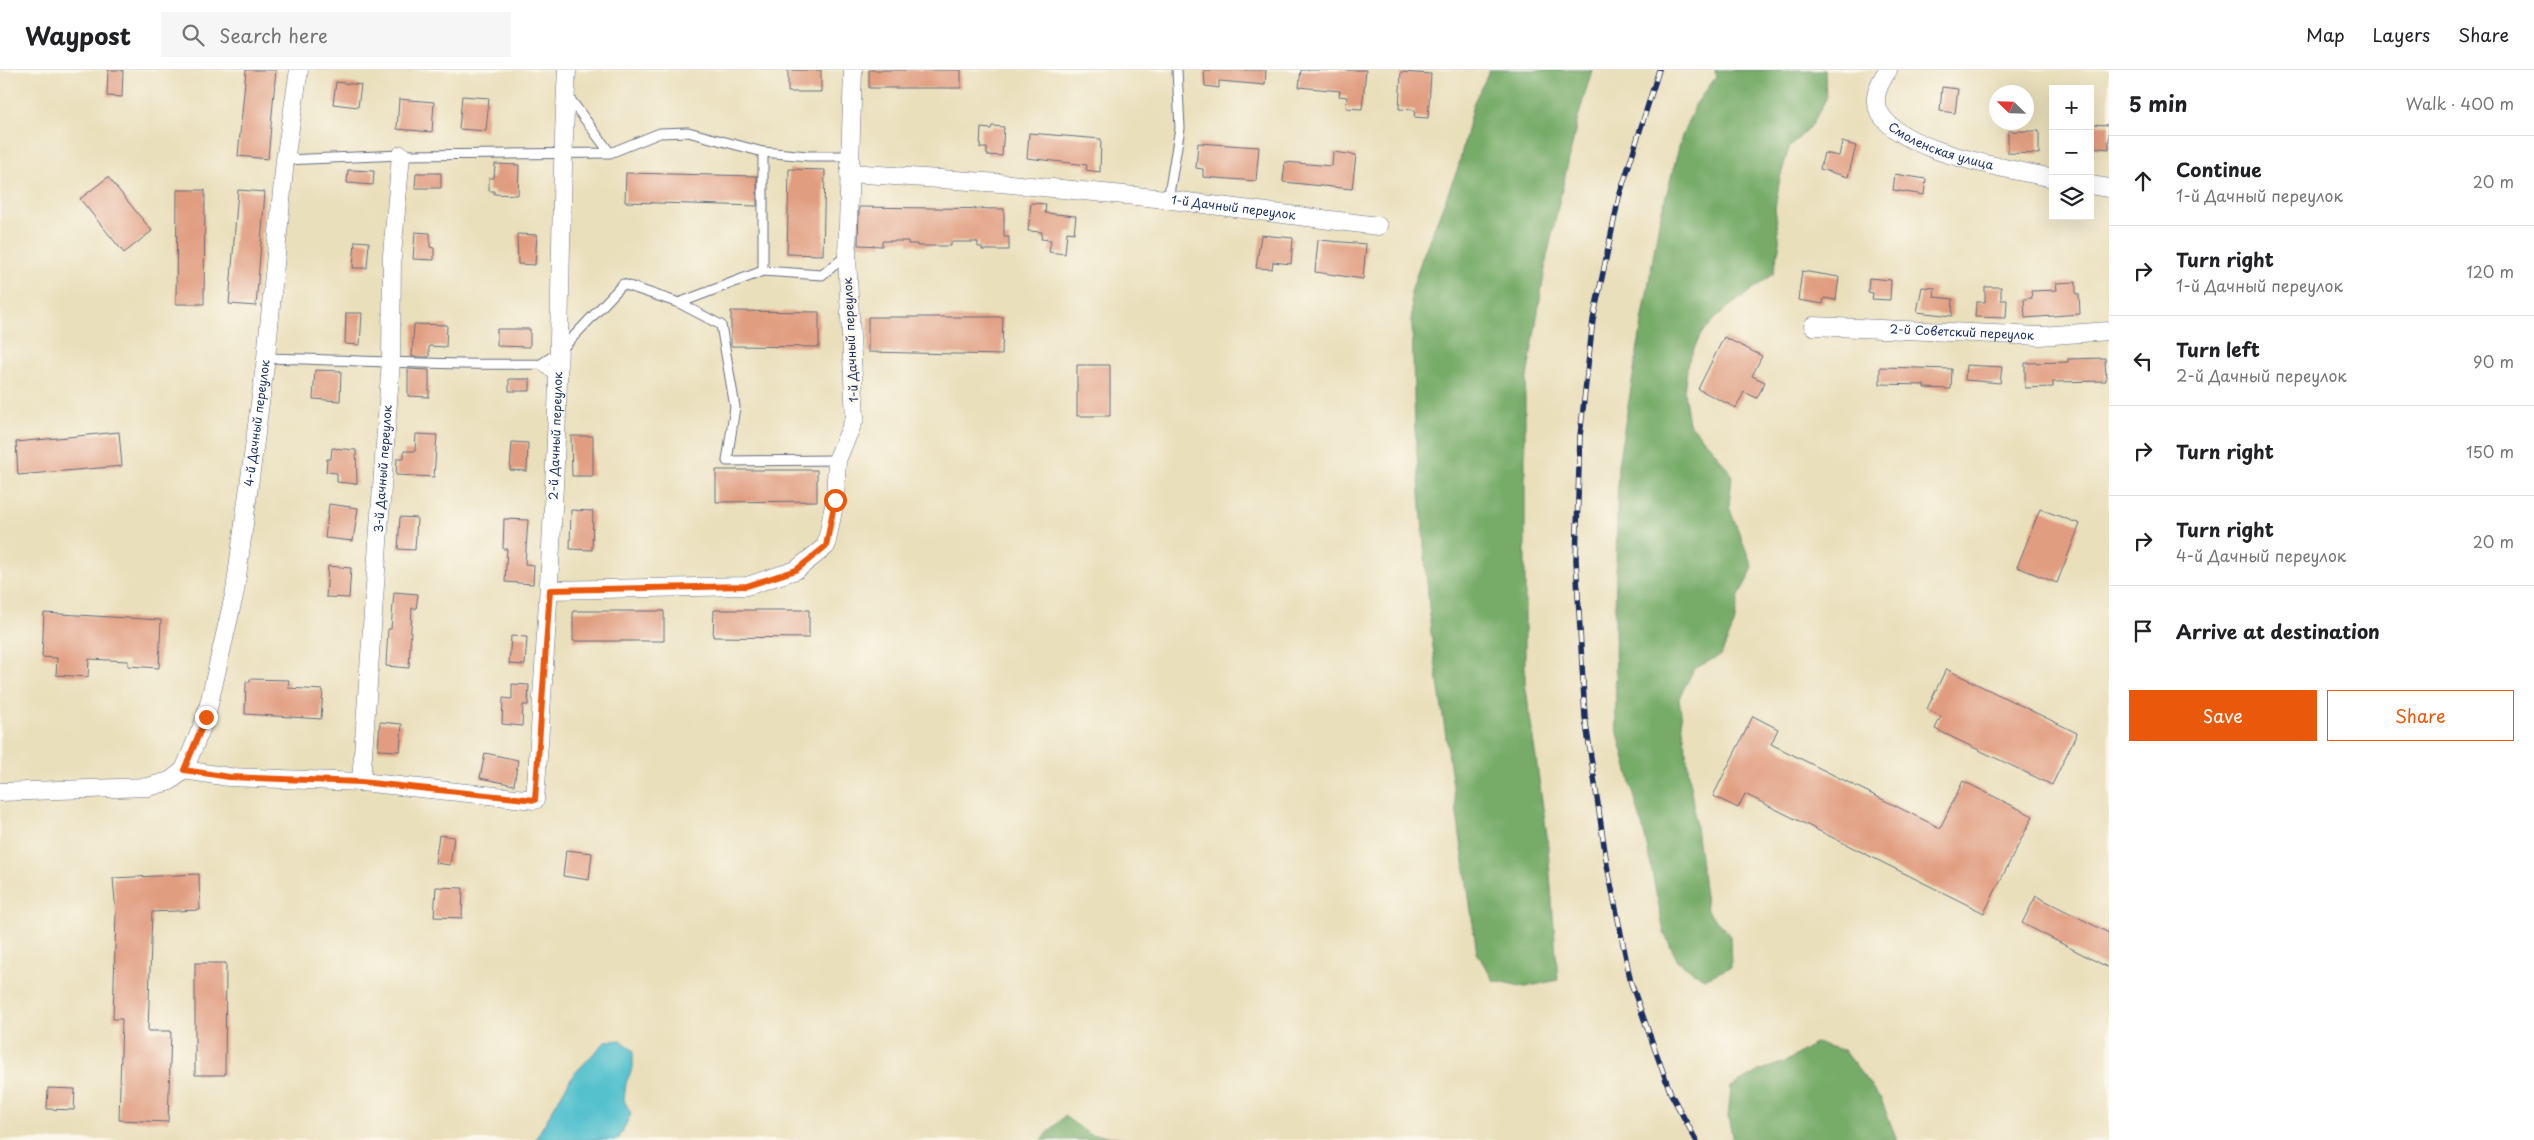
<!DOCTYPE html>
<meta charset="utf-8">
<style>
:root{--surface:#fff;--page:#f6f6f6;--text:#202124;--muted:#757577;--line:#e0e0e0;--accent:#ea580c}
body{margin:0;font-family:"Playpen Sans",sans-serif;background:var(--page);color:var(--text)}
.controls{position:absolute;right:15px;top:15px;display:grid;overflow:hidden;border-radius:0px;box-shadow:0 5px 20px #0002}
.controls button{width:45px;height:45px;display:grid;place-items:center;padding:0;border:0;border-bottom:1px solid var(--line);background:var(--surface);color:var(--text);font:25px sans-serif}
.compass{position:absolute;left:1989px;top:15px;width:45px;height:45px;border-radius:50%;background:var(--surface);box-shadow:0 5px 20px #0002;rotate:293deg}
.stop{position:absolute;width:15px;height:15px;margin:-11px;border:4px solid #ea580c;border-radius:50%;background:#fff}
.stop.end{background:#ea580c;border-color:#fff;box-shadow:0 1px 5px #0008}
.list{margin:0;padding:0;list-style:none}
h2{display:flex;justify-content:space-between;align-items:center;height:65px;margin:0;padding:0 20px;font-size:21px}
h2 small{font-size:16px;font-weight:400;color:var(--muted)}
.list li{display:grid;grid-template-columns:32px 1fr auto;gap:15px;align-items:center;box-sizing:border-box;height:90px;padding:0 20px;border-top:1px solid var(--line)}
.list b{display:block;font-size:19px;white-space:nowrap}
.list p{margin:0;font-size:16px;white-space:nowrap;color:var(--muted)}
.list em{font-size:16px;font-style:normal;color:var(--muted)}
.actions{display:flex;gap:10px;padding:15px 20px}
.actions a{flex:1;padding:11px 0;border:1px solid var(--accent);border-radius:0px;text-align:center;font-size:18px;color:var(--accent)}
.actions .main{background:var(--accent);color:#fff}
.icon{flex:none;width:28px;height:28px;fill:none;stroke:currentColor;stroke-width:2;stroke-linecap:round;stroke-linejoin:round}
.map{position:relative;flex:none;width:2109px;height:1070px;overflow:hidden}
header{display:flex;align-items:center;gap:30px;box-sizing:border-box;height:70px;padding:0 25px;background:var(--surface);border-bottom:1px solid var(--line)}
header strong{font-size:24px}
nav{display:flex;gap:28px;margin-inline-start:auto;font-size:18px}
.search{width:350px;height:45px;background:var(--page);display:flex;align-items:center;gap:12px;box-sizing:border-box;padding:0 18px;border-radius:0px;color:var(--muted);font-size:19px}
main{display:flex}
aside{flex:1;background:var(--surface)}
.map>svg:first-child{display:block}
.forest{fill:#76ab67;stroke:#486d62}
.water{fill:#54c1cd;stroke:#387896}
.building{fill:#e19d80}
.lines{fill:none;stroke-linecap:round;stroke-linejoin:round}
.lane-casing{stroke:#636d7f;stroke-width:11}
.street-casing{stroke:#636d7f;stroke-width:19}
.lane{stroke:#fff;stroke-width:9}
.street{stroke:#fff;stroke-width:18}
.rail-casing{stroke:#1b2f5e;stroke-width:5.5}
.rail{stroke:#fbf7ec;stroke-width:4;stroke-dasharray:11;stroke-linecap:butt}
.route{stroke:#ea580c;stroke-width:6}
.labels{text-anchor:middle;stroke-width:4.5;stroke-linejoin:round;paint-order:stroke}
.street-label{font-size:12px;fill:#1b2f5e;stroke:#fbf7ec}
</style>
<header>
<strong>Waypost</strong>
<div class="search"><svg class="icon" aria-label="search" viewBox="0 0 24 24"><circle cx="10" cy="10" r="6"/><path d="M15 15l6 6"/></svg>Search here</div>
<nav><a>Map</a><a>Layers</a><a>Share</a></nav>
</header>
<main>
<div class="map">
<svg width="2109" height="1070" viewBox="0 0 2109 1070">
<rect width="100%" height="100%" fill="#fbf7ec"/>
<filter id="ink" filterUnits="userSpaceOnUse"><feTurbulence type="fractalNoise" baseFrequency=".02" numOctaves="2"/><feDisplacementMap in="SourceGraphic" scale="10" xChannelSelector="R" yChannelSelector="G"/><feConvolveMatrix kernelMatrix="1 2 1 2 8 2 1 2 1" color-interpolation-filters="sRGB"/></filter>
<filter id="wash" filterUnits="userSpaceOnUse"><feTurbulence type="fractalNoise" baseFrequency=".0096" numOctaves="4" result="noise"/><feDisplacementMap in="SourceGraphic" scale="20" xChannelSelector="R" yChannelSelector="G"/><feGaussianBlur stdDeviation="1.12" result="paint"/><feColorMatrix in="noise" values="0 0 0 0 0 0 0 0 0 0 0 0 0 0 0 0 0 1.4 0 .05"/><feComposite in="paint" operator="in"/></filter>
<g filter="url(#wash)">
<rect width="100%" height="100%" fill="#eadfbb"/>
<path class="forest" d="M1490 0H1592L1578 48 1547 187 1525 320V612L1547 765 1558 910 1525 917 1493 910 1477 883 1431 563 1415 360 1411 222 1422 188 1458 98 1473 34Z
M1715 0H1825L1826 29 1811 56 1789 78 1780 108 1775 138 1780 174 1773 204 1722 242 1701 264 1688 292 1684 322 1689 353 1712 378 1732 405 1729 437 1753 498 1739 526 1734 555 1721 585 1694 599 1679 628 1707 841 1730 865 1731 897 1704 909 1678 891 1664 863 1646 771 1616 655 1615 550 1618 395 1659 152 1682 66 1695 35 1716 7Z
M1815 973 1843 980 1881 1029 1897 1070H1733L1728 1047 1731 1017 1759 1001 1787 991Z
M1064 1046 1089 1064 1124 1068 1125 1070H1041Z"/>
<path class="water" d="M621 970 633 980V997L626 1013 624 1030 631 1044 618 1070H535L573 1005 606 971Z"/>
<g id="blocks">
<path class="building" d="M108 0H123L122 27 107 26Z
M246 0H276L268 89 238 86Z
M788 0H821V22H788Z
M869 0H961V18H869Z
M1204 0H1266L1265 15 1219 11V18L1205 16Z
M1301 0H1366L1362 39 1346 38 1347 27 1339 26 1340 21 1299 17Z
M1401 2 1431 4 1428 48 1414 47 1415 40 1399 39Z
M336 12 361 15 358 37 333 34Z
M1942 17 1958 19 1955 43 1940 41Z
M462 26 489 28 486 61 459 59Z
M399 29 434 32 432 62 397 59Z
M2090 54 2109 55V79L2090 77Z
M992 56 1004 57 1002 86 987 85V78H980L981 58 991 59Z
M2008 61H2039V84L2008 83Z
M1029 63 1101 69 1100 102 1086 100 1087 95 1027 88Z
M1842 72 1856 76 1848 107 1820 99 1824 83 1839 86Z
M1198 73 1259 77 1256 111 1203 107V99L1196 98Z
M1333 82 1356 85 1352 119 1283 112 1285 92 1332 96Z
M495 94 519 95 518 125 494 124V121H489V108H494Z
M789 99 825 100 823 185 787 184Z
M348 100 374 101 373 115 347 113Z
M416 103H441V118H415Z
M626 103 757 106V136L625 132Z
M1895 104 1926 109 1924 125 1893 120Z
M108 107 152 161 124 183 80 129Z
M177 120H205L204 234H176Z
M238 120 265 122 256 236 229 234Z
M1031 133 1046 134 1045 143 1076 146 1074 163 1067 162 1065 184 1049 182 1051 170 1041 169 1042 162 1028 161Z
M859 137 1004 139V167H1009V180H982V177H978V172H951V176H917V174H908V171H882V176L858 175Z
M415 162 430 163V177L434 178V190L413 189Z
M517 164 537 165 535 195 518 194Z
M1261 165 1293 168 1291 194 1273 192 1272 199 1256 198Z
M1318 170 1366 174 1363 209 1315 202Z
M355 171 369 172 367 198H353Z
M1802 201 1839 207 1836 230 1824 228 1823 234 1798 230Z
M1869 208 1891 210 1890 230 1872 229 1873 223 1868 222Z
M2076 212V224H2079L2080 244 2025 248 2024 229 2032 228 2031 221 2057 220 2056 213Z
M1922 217 1935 218 1934 227 1953 229 1952 246 1917 242Z
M1985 217H2001V230H2007L2006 248 1975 247 1976 232H1985Z
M731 241 819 242V277L731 276Z
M346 243H362L360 275 345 274Z
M868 247H1003L1002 285 868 282Z
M414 254 447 255 446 277 429 276V287H412Z
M497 259H530V277L497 276Z
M1724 267 1762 286 1752 306 1765 312 1757 328 1744 322 1736 338 1698 319Z
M2105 288 2106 311 2053 312V317L2025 318V293L2068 292V289Z
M1077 295H1110V346H1077Z
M1966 295 2002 297 2000 313 1965 310Z
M1880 297 1952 299 1951 319 1924 318V315L1880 314Z
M408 299 429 300V327L408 326Z
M315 300 341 301 340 331 313 329Z
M509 309H530V321H509Z
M119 362 122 396 18 405 16 372Z
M416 364 437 365 434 407 396 405 397 388H404V381H415Z
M571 366H593V406H572Z
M512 372 528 373 527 401 510 400Z
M332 378 356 380 357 414 337 412V403L326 402 327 389H331Z
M716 400H817V431L716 432Z
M329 434 358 438 353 471 325 468Z
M2040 439 2080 454 2057 513 2017 497Z
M571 440 593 441 592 480 570 479Z
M400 447 417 448 415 480 398 479Z
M504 449 528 450 525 494 534 495 533 514 505 512 507 479H503Z
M328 496 351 498 349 528 326 527Z
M394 522 418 524 416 539 412 538 409 598 386 596 388 559H391Z
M714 540H809V568L713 567Z
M573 541H664V571H573Z
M44 543 161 550 159 598 128 596V591L89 589 88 607 56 605 57 588 42 587Z
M511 566 527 567 525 595 509 594Z
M1946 599 2077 663 2052 715 1935 659 1941 646 1927 639Z
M250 609 289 610 288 618 323 620 321 649 245 644 246 612H250Z
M512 614 529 615 528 635H523L522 656 502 654 503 628 512 629Z
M1753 646 1778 659 1771 674 1940 758 1963 711 2033 746 1984 843 1745 724 1738 738 1713 726Z
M380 652 402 654 400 681 378 680Z
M485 683 518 690 514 715 480 708Z
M439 765 454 767 450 795 435 793Z
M566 780 592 783 589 810 563 806Z
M199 804 200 840 152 842 148 961H171L168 1052 119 1050 122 949H113L116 843 113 808Z
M436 817 463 818 462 848 434 847Z
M2036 826 2109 863V898L2022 853Z
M195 893H226L225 1005H195Z
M48 1018 75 1019 74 1040 47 1039Z"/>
</g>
</g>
<g filter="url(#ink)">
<use href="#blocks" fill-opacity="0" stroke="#636d7f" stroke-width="1"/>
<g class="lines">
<defs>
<path id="lane" d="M567 25 610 83
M763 82V201
M285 90 401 85 610 83 660 63 688 62 763 82 808 86H849
M1168 130 1180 58 1177 0
M679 233 763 201 822 205 846 186
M266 288C358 290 449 296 541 294L557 308
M541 294 559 282 623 214 679 233 721 255 735 337 727 391 837 390"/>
<g id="street">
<path id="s1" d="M1888 0C1882 8 1875 22 1876 32 1883 81 2012 99 2053 108"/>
<path id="s2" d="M849 103 1000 113 1156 128 1378 156"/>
<path d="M2090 115 2109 118"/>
<path id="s3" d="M1813 256 2040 266 2109 261"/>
<path d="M550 520 747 516 796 500 826 476 835 430 837 390 855 348 847 186 853 0"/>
<path id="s4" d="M184 700 206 647 235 521 266 288 285 90 299 0"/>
<path id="s5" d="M361 712 391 290 392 185 401 85"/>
<path id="s6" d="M0 722 148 717 170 711 184 700 229 707 361 712 535 730C545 590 554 451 558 310 561 207 561 103 567 0"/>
</g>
</defs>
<use href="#lane" class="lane-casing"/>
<use href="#street" class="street-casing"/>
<use href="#lane" class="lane"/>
<use href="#street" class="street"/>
<defs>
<path id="rail" d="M1659 0 1619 127 1593 250 1580 366 1576 490 1585 647 1607 795 1631 913 1671 1024 1696 1070"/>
</defs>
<use href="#rail" class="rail-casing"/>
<use href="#rail" class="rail"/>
</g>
</g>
<g class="lines" filter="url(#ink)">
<path class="route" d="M206 647 184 700 229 707 361 712 535 730 550 520 747 516 796 500 826 476 835 430"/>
</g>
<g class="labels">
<g class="street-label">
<text dy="4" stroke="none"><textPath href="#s1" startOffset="118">Смоленская улица</textPath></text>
<text dy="4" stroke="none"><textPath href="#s2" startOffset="386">1-й Дачный переулок</textPath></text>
<text dy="4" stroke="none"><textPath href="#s3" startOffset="149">2-й Советский переулок</textPath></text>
<text transform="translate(851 270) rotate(-93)" y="4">1-й Дачный переулок</text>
<text dy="4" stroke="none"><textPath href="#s4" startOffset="356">4-й Дачный переулок</textPath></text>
<text dy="4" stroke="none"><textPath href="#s6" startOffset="906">2-й Дачный переулок</textPath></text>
<text dy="4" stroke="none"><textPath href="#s5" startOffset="314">3-й Дачный переулок</textPath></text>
</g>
</g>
</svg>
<div class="controls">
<button>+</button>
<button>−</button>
<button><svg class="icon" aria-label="layers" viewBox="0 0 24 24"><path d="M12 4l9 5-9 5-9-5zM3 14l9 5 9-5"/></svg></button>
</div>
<svg class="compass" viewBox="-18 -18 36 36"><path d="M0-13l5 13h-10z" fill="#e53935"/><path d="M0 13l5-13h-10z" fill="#757577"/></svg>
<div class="stop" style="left:835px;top:430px"></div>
<div class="stop end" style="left:206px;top:647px"></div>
</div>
<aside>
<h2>5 min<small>Walk · 400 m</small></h2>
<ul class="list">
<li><svg class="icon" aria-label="ahead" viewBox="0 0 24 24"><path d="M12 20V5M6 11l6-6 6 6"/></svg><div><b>Continue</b><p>1-й Дачный переулок</p></div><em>20 m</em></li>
<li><svg class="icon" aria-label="right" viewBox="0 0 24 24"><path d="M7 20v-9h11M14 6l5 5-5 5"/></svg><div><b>Turn right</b><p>1-й Дачный переулок</p></div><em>120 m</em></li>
<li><svg class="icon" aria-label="left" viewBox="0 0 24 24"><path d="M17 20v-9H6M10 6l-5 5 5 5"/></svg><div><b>Turn left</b><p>2-й Дачный переулок</p></div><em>90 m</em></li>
<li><svg class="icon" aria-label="right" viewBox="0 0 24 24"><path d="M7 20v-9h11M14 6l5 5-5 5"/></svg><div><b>Turn right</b></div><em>150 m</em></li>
<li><svg class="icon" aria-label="right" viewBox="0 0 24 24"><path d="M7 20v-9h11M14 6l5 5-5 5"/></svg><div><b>Turn right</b><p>4-й Дачный переулок</p></div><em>20 m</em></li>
<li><svg class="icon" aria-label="arrive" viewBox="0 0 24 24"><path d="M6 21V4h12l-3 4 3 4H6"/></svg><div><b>Arrive at destination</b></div></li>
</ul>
<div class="actions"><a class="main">Save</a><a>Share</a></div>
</aside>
</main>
